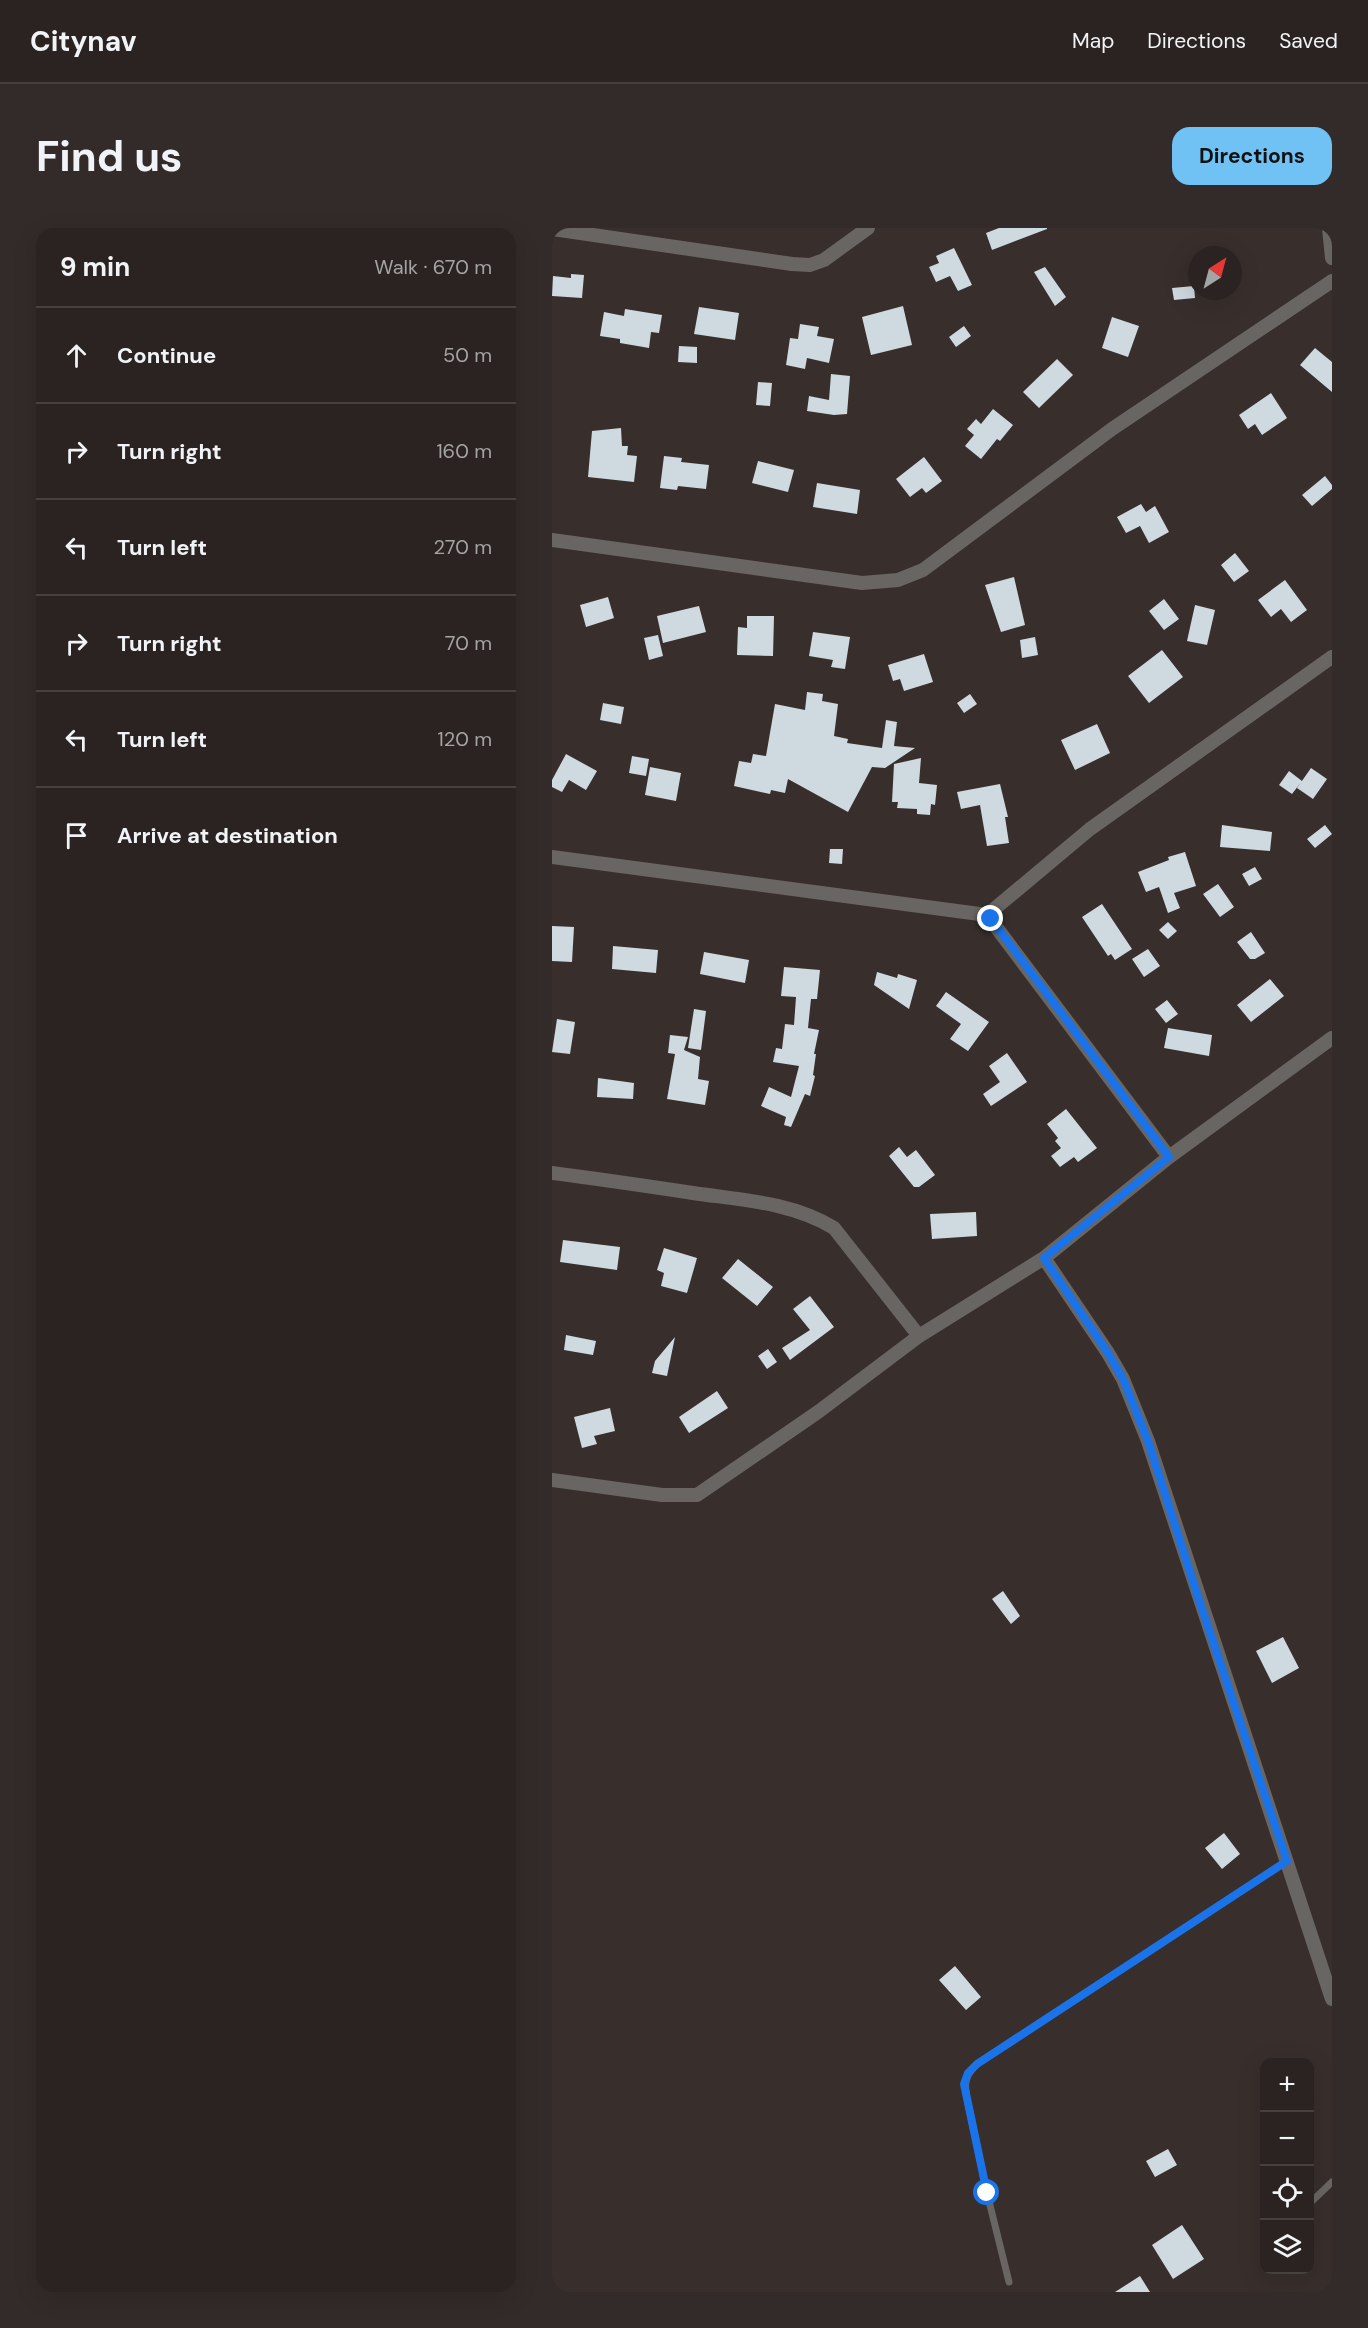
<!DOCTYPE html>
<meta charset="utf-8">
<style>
:root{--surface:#2a2321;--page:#322b2a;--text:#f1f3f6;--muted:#a5a4a5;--line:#46403f;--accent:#70c2f4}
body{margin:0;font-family:"DM Sans",sans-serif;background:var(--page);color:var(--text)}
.controls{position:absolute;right:18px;bottom:18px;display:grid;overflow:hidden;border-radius:12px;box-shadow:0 6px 24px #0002}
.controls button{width:54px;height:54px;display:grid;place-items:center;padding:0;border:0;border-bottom:2px solid var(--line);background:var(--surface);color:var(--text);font:30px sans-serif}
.compass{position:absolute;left:636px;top:18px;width:54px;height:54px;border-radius:50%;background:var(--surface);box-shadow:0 6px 24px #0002;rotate:36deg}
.stop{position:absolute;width:18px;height:18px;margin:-14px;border:4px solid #1a73e8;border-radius:50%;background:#fff}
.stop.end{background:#1a73e8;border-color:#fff;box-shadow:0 2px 6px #0008}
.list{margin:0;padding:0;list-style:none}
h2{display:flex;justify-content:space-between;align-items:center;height:78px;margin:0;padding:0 24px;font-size:26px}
h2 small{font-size:20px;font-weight:400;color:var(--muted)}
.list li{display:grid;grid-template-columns:39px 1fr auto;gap:18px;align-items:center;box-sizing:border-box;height:96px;padding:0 24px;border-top:2px solid var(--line)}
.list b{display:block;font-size:22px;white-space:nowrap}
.list em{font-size:20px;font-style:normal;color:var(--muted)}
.icon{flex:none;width:33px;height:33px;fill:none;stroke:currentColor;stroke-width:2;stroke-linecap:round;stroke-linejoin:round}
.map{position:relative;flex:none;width:780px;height:2064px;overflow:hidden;border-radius:18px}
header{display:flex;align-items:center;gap:36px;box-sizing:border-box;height:84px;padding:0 30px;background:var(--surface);border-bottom:2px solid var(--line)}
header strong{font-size:28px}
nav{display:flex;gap:33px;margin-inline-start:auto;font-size:21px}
.intro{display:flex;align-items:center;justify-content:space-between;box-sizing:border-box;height:144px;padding:0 36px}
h1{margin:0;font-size:42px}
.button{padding:15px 27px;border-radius:18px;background:var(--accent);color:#111;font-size:21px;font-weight:700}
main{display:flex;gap:36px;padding:0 36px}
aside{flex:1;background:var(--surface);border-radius:18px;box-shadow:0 6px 24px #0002}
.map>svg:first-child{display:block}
.building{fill:#cfd9e0}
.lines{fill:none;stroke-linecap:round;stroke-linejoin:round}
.lane{stroke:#696563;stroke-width:7}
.street{stroke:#696563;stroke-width:14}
.route{stroke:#1a73e8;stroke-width:8}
</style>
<header>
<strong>Citynav</strong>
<nav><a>Map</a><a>Directions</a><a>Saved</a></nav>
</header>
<div class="intro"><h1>Find us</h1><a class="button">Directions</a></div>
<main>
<aside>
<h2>9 min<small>Walk · 670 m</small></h2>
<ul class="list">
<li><svg class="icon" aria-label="ahead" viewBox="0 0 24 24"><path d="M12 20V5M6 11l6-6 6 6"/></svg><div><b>Continue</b></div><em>50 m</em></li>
<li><svg class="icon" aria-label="right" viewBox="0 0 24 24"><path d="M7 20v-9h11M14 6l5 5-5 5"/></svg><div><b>Turn right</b></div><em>160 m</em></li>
<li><svg class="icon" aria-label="left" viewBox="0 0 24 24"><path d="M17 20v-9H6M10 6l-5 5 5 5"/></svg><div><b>Turn left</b></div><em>270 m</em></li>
<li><svg class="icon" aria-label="right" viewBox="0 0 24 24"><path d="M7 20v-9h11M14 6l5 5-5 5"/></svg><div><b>Turn right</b></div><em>70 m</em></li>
<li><svg class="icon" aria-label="left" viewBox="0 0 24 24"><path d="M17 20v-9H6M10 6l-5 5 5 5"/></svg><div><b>Turn left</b></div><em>120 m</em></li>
<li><svg class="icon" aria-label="arrive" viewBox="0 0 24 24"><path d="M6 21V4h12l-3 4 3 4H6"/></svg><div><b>Arrive at destination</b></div></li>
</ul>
</aside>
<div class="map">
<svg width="780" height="2064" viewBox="0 0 780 2064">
<rect width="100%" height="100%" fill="#382f2c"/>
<path class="building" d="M447 0H495V1L440 22 434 5Z
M402 20 420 57 406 63 398 48 384 54 377 39 387 35 384 28Z
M493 39 514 69 503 78 482 44Z
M19 46 32 47 30 70 0 68 1 48 19 50Z
M642 58 643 70 622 72 620 60Z
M351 78 360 117 319 127 310 89Z
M147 79 187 85 183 112 142 106Z
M73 81 110 87 107 105 99 104 97 120 68 115V111L48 108 52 84 72 88Z
M560 89 587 98 576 129 550 120Z
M248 96 267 99 265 108 282 111 277 135 255 130 253 141 234 137 238 110 246 111Z
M412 98 419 108 404 119 397 109Z
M127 118 145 119V135L126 134Z
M763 120 780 134V164L748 137Z
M505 131 521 147 487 180 471 164Z
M279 146 298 148 295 186 282 187 255 183 257 168 277 172Z
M206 154 220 155 218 178 204 177Z
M719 165 735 190 710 207 703 196 696 201 687 187Z
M441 181 461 197 448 213 445 211 429 231 413 218 422 207 415 201 424 191 429 196Z
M69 200 70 218H76L75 227 85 228 82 254 36 249 40 203Z
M112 228 130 230 129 234 157 237 154 261 126 258 125 262 108 260Z
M372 229 390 253 374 265 370 260 358 269 344 251Z
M206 233 242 242 236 264 200 255Z
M773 248 780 257V261L760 278 750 267Z
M265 255 308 262 305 286 261 279Z
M589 276 594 284 603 278 617 304 597 315 588 298 574 305 565 289Z
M683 325 697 343 682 354 669 337Z
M462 349 473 397 449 404 433 357Z
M733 352 755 382 739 394 729 381 719 389 706 372Z
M56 369 62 390 34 399 28 377Z
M612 371 627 391 612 402 597 383Z
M643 377 663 382 655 417 635 413Z
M147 378 154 404 111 415 105 388Z
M195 388H222L221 428 185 427 186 399 195 400Z
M261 404 298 409 293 441 279 439 281 432 257 428Z
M106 407 111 428 97 432 92 410Z
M483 409 486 427 470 430 468 412Z
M610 422 631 449 597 475 576 448Z
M372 426 381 454 352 463 348 451 341 453 336 437Z
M255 464 271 466 270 473 286 476 282 508 296 511 295 515 330 520 334 492 345 494 342 518 363 520 333 540 320 539 296 584 236 551 233 565 219 562 218 566 182 558 187 533 199 535 201 526 214 528 223 476 253 482Z
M418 466 425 476 412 485 405 475Z
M51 475 72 479 69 496 48 492Z
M545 496 558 525 523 542 509 512Z
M14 526 45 543 34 562 17 552 10 564 0 559V552Z
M80 528 97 531 94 548 77 545Z
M369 530 367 555 385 557 383 577 379 576 378 587 365 586V581L345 580 346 574H340L342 536Z
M98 539 129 545 124 573 93 567Z
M759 540 775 551 761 571 745 560Z
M737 543 750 553 740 566 727 557Z
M448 556 456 589H453L457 615 435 618 428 577 409 581 405 564Z
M670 597 720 604 718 623 668 619Z
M773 597 780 606 763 620 755 611Z
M278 621H291L290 636 277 635Z
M633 624 644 658 622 665 628 680 616 685 607 659 594 664 586 644 617 632 616 629Z
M703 639 710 651 697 658 690 646Z
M666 656 682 679 668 689 651 666Z
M550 676 580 721 563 732 559 726 556 728 530 689Z
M616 694 625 703 616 711 607 702Z
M0 698 22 699 20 734 0 733Z
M699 704 713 725 703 731H698L685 714Z
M61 718 106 722 104 745 60 741Z
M596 721 608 738 592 749 580 731Z
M152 724 197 732 193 755 148 746Z
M232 739 268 742 265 771H259L256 800 267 802 262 826H264L261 847 263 848 258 868 253 866 239 899 232 897 234 889 209 878 217 859 239 869 247 838 221 834 224 820 230 821 233 796 242 797 244 769 229 768Z
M325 744 345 750 346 746 365 752 357 781 322 757Z
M718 751 732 768 699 794 685 777Z
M394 764 437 794 416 823 398 811 409 796 384 778Z
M615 772 626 786 614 795 603 781Z
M142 781 154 783 149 822 136 820Z
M5 791 23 794 18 826 0 824Z
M616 800 660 807 657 828 612 820Z
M118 807 136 809 132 822 148 829 146 851 157 853 153 877 115 871 123 826 116 825Z
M455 825 475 854 439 878 431 866 448 854 437 838Z
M46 850 82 855 81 871 45 869Z
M514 881 545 920 526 934 522 929 508 939 499 928 509 920 503 913 506 910 495 896Z
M347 919 355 929 364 922 383 947 367 959H362L337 928Z
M424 984 425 1008 380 1011 378 986Z
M11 1012 68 1019 65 1042 8 1034Z
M112 1020 145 1030 135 1065 109 1058 112 1045 105 1042Z
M186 1031 221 1059 205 1078 170 1050Z
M258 1068 282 1099 238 1132 230 1120 258 1102 241 1081Z
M14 1107 44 1113 41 1127 12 1122Z
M123 1109 115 1148 100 1145 103 1133Z
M216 1121 225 1134 215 1141 206 1128Z
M165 1163 176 1180 137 1205 127 1189Z
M58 1180 63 1203 42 1208 45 1216 30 1220 22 1189Z
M451 1363 468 1388 459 1396 440 1371Z
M731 1409 747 1440 720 1455 704 1423Z
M672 1605 688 1626 670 1641 653 1620Z
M403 1738 429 1769 414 1782 387 1752Z
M616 1921 625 1937 603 1949 594 1933Z
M630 1997 652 2031 621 2051 600 2017Z
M588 2048 598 2064H563Z"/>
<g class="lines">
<path class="lane" d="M758 1975 780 1954
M457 2054 435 1965 415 1871C412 1855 413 1848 425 1836L735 1633"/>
<path class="street" d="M777 0 780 30
M0 1 240 36 258 37 272 32 316 0
M0 312 310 355 346 352 371 342 560 201 780 53
M0 629 435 687 538 601 780 429
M435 687 617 929
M0 945C47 951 94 958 141 965 189 972 240 974 282 1000L367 1108
M492 1030 556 1125 571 1151 596 1213 780 1771
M0 1252 110 1267H145L266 1184 367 1108 492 1030 617 929 780 810"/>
</g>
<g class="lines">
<path class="route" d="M435 1965 412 1856 416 1845 425 1836 735 1633 647 1372 596 1213 571 1151 556 1125 492 1030 617 929 439 691"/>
</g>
</svg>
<div class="controls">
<button>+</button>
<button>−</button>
<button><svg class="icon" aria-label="locate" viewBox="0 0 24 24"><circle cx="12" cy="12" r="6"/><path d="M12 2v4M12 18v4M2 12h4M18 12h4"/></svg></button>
<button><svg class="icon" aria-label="layers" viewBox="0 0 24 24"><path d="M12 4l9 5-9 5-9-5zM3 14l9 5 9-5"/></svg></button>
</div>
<svg class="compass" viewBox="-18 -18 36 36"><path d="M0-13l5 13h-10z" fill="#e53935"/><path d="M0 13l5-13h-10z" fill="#a5a4a5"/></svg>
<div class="stop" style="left:435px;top:1965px"></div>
<div class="stop end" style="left:439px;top:691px"></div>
</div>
</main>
